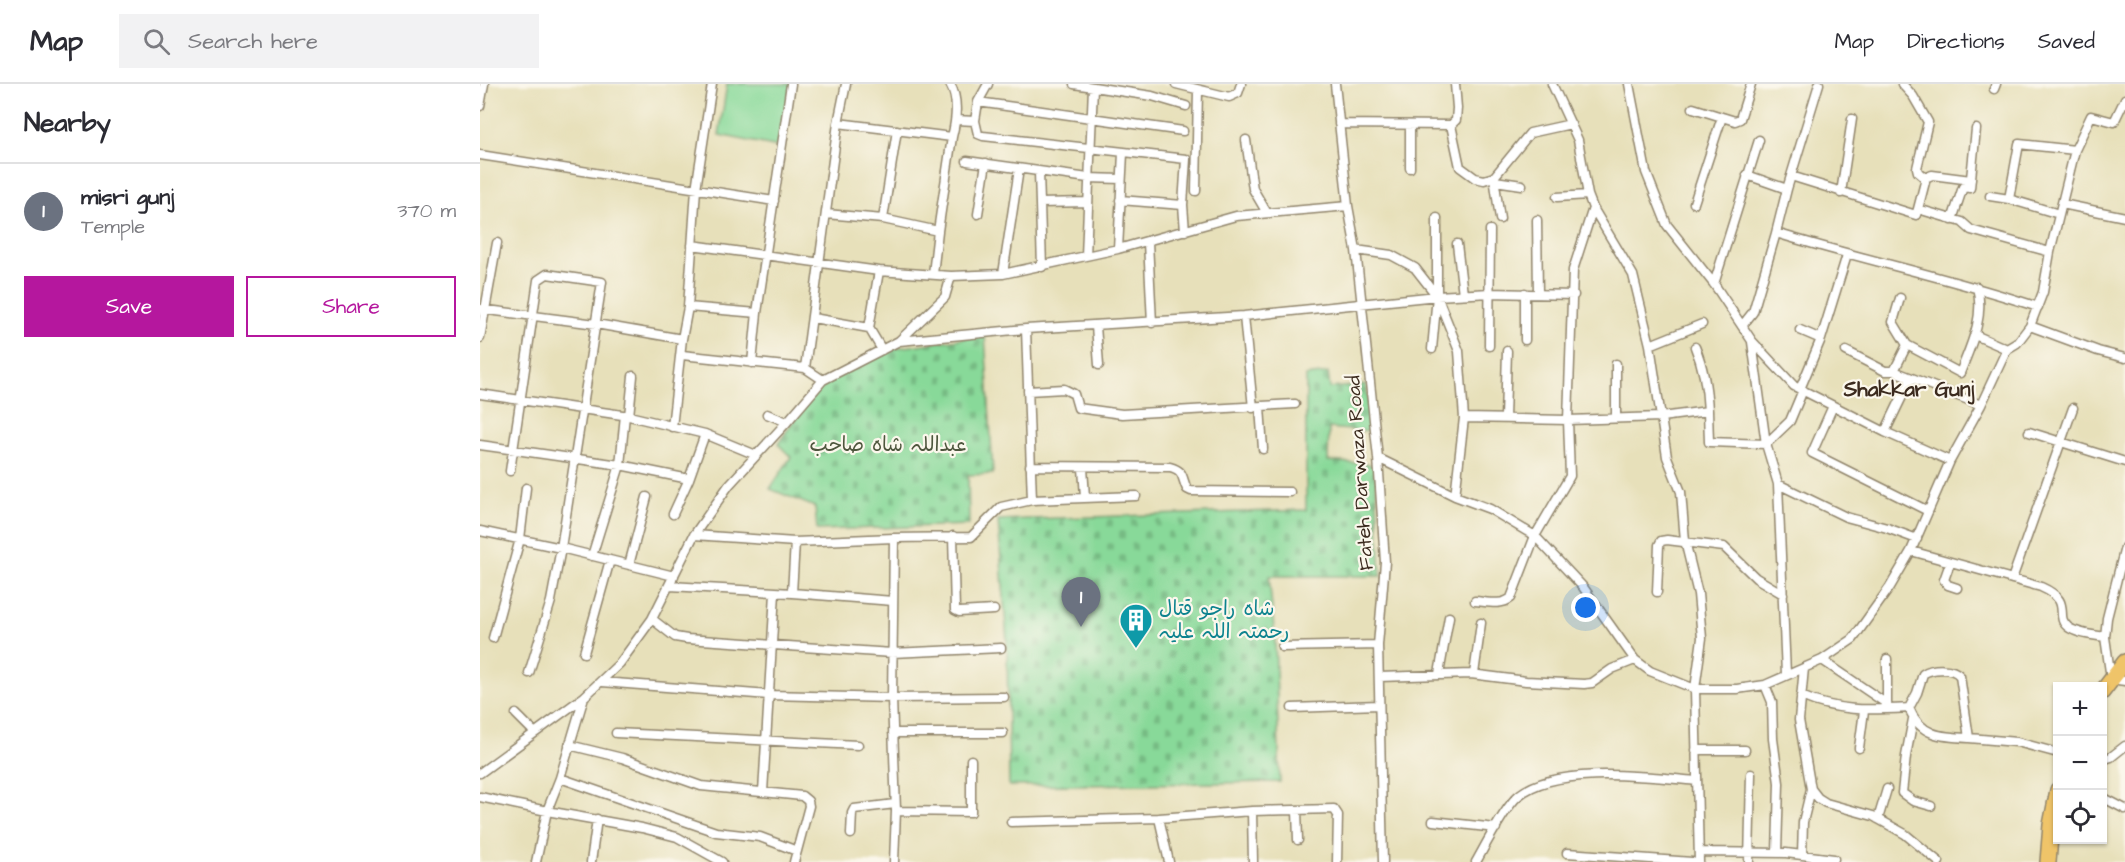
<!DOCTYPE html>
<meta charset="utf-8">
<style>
:root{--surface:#fff;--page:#f2f2f3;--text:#2b2b33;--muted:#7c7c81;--line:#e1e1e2;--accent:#b5179e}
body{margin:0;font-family:"Architects Daughter","Playpen Sans Arabic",sans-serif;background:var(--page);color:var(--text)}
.controls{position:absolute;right:18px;bottom:18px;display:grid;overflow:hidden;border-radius:0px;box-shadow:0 2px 4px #0004}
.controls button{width:54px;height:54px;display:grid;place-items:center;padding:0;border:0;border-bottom:2px solid var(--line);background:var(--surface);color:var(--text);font:30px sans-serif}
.you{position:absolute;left:1106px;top:524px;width:21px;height:21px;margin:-15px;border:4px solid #fff;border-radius:50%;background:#1a73e8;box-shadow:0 0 0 9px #1a73e833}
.badge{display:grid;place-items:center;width:39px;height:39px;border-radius:50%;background:var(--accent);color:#fff;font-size:20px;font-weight:700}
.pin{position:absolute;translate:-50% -50px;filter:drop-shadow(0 2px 3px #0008)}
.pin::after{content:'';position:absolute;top:32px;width:21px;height:18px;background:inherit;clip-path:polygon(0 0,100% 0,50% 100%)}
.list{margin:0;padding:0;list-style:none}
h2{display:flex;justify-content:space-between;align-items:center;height:78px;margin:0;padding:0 24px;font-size:26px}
h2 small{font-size:20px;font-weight:400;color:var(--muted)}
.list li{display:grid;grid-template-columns:39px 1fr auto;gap:18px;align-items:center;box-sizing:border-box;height:96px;padding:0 24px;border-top:2px solid var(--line)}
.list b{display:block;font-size:22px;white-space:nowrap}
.list p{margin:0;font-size:20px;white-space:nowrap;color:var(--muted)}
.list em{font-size:20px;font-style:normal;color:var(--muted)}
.actions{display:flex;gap:12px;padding:18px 24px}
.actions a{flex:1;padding:14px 0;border:2px solid var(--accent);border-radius:0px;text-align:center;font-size:21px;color:var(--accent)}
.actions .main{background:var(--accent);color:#fff}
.icon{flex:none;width:33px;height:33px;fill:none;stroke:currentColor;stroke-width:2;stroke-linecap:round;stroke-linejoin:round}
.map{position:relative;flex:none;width:1645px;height:778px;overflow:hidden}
header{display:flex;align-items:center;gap:36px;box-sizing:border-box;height:84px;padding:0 30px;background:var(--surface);border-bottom:2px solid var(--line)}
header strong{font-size:28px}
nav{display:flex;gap:33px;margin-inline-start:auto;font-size:21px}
.search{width:420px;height:54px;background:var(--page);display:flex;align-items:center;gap:15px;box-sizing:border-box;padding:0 21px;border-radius:0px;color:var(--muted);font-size:22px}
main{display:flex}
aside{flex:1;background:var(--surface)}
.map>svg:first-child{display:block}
.green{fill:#88d999;stroke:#62825c;stroke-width:1.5}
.cemetery{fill:url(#cemetery-stones);stroke:#62825c;stroke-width:1.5}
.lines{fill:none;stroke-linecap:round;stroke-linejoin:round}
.street-casing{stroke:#91856c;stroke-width:11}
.highway-casing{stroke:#91856c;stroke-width:18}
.street{stroke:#fff;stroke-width:8}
.highway{stroke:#efc469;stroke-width:15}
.labels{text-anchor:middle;stroke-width:4.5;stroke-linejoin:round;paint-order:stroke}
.park-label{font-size:20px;fill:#4e563d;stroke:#fbf7ec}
.street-label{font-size:20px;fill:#3b2a1e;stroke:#fbf7ec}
.culture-label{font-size:20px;fill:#0d838f;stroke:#fbf7ec;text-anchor:start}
.neighbourhood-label{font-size:21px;font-weight:bold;fill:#3b2a1e;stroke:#fbf7ec}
</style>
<header>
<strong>Map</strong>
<div class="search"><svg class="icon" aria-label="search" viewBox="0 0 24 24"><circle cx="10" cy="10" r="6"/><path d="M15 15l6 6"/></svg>Search here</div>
<nav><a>Map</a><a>Directions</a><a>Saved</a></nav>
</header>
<main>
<aside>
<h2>Nearby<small></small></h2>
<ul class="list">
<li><span class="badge" style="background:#6b7280">1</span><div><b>misri gunj</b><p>Temple</p></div><em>370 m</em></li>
</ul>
<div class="actions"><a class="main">Save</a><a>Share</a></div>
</aside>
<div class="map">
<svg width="1645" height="778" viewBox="0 0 1645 778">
<defs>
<pattern id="cemetery-stones" width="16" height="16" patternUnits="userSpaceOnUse" patternTransform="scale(1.5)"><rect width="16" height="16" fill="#88d999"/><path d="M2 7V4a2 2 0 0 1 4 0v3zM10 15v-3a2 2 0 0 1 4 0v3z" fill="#76ba83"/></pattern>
</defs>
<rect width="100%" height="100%" fill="#fbf7ec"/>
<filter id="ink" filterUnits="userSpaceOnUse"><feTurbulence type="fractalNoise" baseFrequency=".0167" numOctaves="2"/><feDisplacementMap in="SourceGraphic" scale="12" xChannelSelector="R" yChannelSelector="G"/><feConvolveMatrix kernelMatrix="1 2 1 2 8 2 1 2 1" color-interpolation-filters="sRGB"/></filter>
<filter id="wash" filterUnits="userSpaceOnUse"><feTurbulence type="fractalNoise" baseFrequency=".008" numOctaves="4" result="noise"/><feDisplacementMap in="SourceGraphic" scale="24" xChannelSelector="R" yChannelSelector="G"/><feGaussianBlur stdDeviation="1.35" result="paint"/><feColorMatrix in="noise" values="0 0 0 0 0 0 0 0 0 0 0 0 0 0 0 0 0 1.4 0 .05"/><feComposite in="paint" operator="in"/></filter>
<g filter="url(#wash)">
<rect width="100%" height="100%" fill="#e7e0ba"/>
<path class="green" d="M247 0H311L299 63 239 51Z"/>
<path class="cemetery" d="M505 251 513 390 488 391 489 441 337 446 335 423 290 405 311 373 298 360 330 313 345 297 411 265Z
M848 289 850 304 886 301 893 348 849 344 848 377 895 381 901 492H789L795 556 800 698 529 702 527 557 518 436 826 426V292Z"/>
</g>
<g filter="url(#ink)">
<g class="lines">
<defs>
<path id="street" d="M594 0 672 12 706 22
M696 0 749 13 758 9 761 0
M855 0 868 122 876 166 898 374 905 478 898 561 903 778
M1149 0 1166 88 1187 141 1234 200 1272 257 1314 302 1405 348 1470 377
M1422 0 1433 12 1448 38 1437 84 1438 88 1445 94V98L1438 125
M1514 5 1516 0
M498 18 703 47
M0 22 4 0
M1213 24 1242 33
M476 36 495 37 498 18 508 0
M495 37 498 50 503 52 706 75 703 121 705 147
M358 39 472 53C476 37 479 15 470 0
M859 40 971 41 976 36 977 24 975 0
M971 41 980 83 995 94 1004 96 1014 93 1050 49 1091 40
M766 56 773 105 787 129
M0 71 294 117
M487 77 608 94 641 95
M930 84V41
M559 88 562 183
M1267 91 1307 105
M1311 92 1436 131 1438 125 1482 138 1491 146 1570 168
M1014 93 1020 135
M1445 94 1452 91 1491 96
M1015 97 1042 101
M716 107 718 6
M1361 109 1372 35
M1510 112 1529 115 1579 130
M1077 113 1108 111
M1529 115 1539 60 1595 66
M640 116 703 121
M560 119 608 118
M1214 119 1242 33 1255 37 1260 35 1271 0
M1582 120 1645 133
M1113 124 1153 191 1170 261 1187 373 1201 408 1205 457 1218 510 1222 554 1215 605 1219 778
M346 130 403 135 458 147 453 190
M498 130 506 79
M403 135 417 46
M1057 136 1058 209
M1472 136 1483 103 1490 104 1496 45
M458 147 472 53
M1296 149C1383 176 1472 194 1558 223
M668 158 672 239
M977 160 983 210
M212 161 399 187 471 192 523 190 638 165 756 132 868 122
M638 165 643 69
M876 166 911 171 935 184 957 212 979 267 984 334 975 412
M606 172 613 3
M523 190 539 85
M1234 200 1279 56
M1045 209V256
M208 223 277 229 311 0
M0 225 116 240 202 255
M764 232 773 324
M333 234 389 244 402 266
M616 242 619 281
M1262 242 1273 228 1296 149 1307 105 1339 0
M1550 242 1618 267 1645 274
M389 244 399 187
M546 245 552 416
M1320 246 1341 255
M1495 251 1527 265
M0 254 17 159
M419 257 465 213 471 192
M1272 258 1286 360 1298 400 1306 590
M1170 261 1222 240
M1427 261 1480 289C1491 261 1505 233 1497 203
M1009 262 1010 146
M1215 263C1224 284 1227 304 1228 327
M952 265 957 212V134
M1366 267 1405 287H1414L1501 321
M202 271 325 284 343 296
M272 279 277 229
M1136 280V334
M325 284 358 39 366 0
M1414 287 1427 261 1413 238 1420 214
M1320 305 1341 255 1367 171
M548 307 584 305 594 310 598 324 642 330 815 320
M0 310 149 332 225 350 276 371
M1353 322 1332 369 1448 427
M780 323 783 365
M287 330 307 338
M149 332 153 292
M984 334 1088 336 1181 333 1228 327 1229 358 1286 360 1310 337 1323 306
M1025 334 1027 267
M192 343 202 255 208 223 216 105 232 0
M1405 348 1431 294
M1549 348 1645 378
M0 361 140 381 209 395
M898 374 975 412 1010 425 1055 452 1103 503 1155 576 1170 587 1215 605H1257L1285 601 1342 576 1373 555 1410 503 1431 467 1470 377 1501 321 1527 265 1537 259 1550 242 1563 208 1570 168 1595 66 1611 32 1634 38 1645 15
M550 382 690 383C705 387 701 393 707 405L711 407 810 408
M603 384 605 413
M30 387 58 196 67 190 122 198 81 464 71 517 49 589
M1298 400 1366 433 1407 444 1437 455
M193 430 209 395 225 350
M0 447 81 464 194 492
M214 451 315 458 414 454 412 614 416 727 414 778
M473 452 475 526 479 528 514 526
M414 454 491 453 521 423 552 416 656 412
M1645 463 1627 534 1625 553 1631 595 1645 597
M1431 467 1561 503C1595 518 1573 531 1588 543 1597 550 1615 551 1625 553
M112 472 140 381 145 331
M1470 479 1464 496 1468 501 1477 504
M149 481 167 413
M1532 495 1593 324
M190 502 312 509 315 458
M1177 508 1179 461 1181 457 1187 456 1244 463 1276 494 1303 510
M312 509 413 517
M995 517C1008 518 1021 522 1031 514L1055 452 1090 392 1088 336 1093 186 1113 124 1108 111 1098 56 1072 0
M172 535 195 553 207 555 412 569 521 564
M13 554 40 455 46 404
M802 563 898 561
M104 569 130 476
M1407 575V624
M1342 576 1407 620
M1324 584 1319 636 1331 705 1338 714 1346 719 1393 732 1425 750 1459 778
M959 590 969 533
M994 590 1001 539
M899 593 991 590 1046 597 1104 600 1112 599 1132 585 1155 576
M122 598 289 611 412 614 524 613
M1285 601 1292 618 1293 655 1299 699 1297 769
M1321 612C1358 628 1389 626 1429 624L1437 609 1443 590C1452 584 1473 583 1480 592L1489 654 1537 658 1578 669
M812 624 899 621
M1429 624C1440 652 1461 653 1489 654
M36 630 54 648
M1433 635 1426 672 1422 709 1433 717 1451 722
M136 649 378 661
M413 649H523
M89 661 142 674 221 702 322 712 328 717 329 722 314 778
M1379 664 1384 627
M1216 666H1265
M1622 676 1631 673 1645 662
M0 689 104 613 140 579 172 535 214 451 249 401 307 338 343 296 419 257 546 245 764 232 957 212 1010 209 1094 211
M80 694 104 613
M283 708 295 509
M0 713 67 727 162 744 197 753 242 778
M1622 713 1645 725
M817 726 818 756
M416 727 491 728V676
M772 727 854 725 858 731 857 778
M679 734 689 778
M1398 735 1407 705
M953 737 1016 744
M531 738 679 734 772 727 773 778
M371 750 372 729 374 725 415 720
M1220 768 1306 769 1354 775
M1087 769 1212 778
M1322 771 1323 738 1331 705
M56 778 67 727 80 694 236 748 280 753 317 767
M111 778 117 735
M996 778C1005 762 1025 723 1038 712 1075 680 1171 693 1217 697
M1269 778 1271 690"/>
<path id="highway" d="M1622 608 1645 578
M1568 778 1571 741 1578 706"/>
</defs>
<use href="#street" class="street-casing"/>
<use href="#highway" class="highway-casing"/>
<use href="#street" class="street"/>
<use href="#highway" class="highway"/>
</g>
</g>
<defs>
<symbol id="building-pin" viewBox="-11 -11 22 30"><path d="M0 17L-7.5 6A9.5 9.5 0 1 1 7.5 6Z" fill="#0f9aa8" stroke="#fbf7ec"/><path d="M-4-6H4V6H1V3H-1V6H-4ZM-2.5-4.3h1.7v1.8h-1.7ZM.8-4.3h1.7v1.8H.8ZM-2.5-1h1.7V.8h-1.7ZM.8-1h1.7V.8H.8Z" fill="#fff"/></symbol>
</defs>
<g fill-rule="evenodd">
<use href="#building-pin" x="637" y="517" width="38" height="52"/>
</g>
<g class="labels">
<g class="park-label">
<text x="408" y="367">عبداللہ شاہ صاحب</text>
</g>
<g class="street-label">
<text transform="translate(879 389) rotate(-94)" y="7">Fateh Darwaza Road</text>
</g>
<g class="culture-label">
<text x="679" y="531">شاہ راجو قتال<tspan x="679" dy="23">رحمتہ اللہ علیہ</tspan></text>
</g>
<g class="neighbourhood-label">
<text x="1429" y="312">Shakkar Gunj</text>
</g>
</g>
</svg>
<div class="controls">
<button>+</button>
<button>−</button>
<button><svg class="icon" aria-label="locate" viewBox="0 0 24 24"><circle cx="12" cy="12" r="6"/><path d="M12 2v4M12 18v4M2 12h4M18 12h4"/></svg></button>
</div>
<div class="you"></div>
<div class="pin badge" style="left:601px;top:543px;background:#6b7280">1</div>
</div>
</main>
